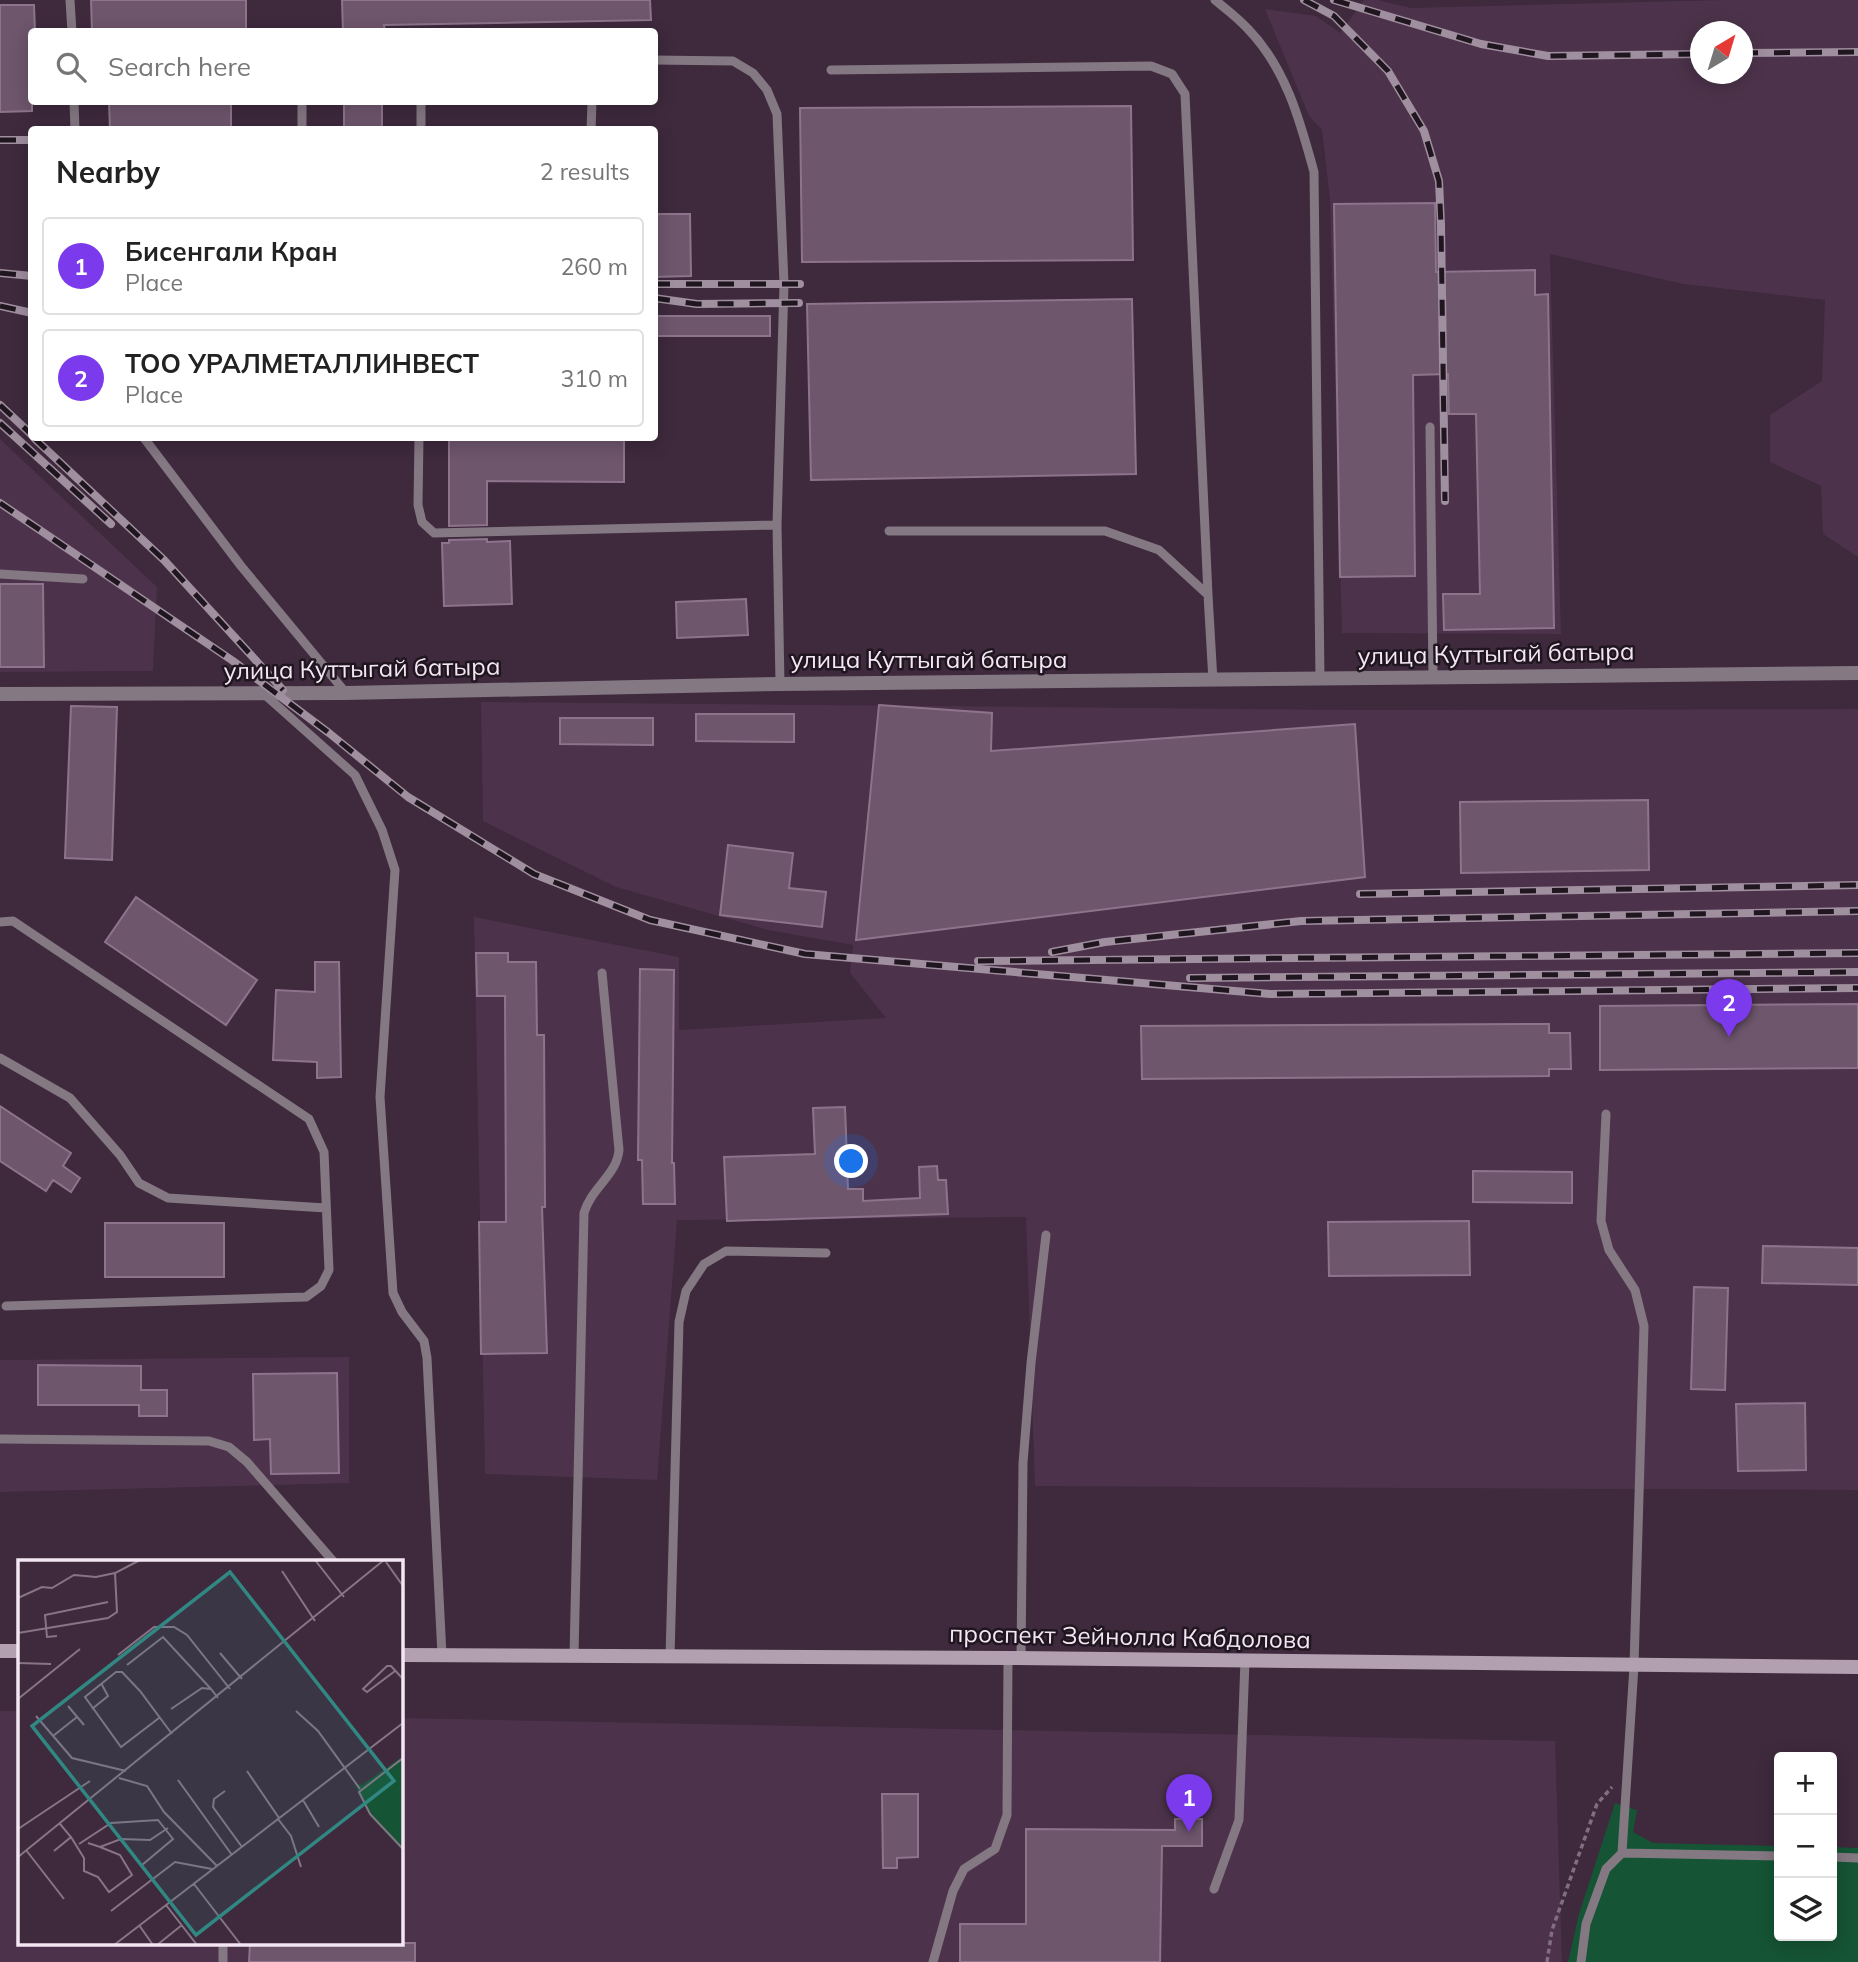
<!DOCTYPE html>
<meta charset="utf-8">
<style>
:root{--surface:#fff;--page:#f6f6f6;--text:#222;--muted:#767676;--line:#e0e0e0;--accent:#7c3aed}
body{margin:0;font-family:Mulish,sans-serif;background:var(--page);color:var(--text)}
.controls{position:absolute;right:21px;bottom:21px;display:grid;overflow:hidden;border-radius:7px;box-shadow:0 4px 18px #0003}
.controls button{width:63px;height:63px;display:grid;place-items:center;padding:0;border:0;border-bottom:2px solid var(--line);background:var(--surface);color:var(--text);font:35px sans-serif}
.compass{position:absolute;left:1690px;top:21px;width:63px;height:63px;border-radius:50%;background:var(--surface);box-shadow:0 4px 18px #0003;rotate:38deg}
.you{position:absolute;left:852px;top:1162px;width:24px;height:24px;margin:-18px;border:5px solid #fff;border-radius:50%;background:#1a73e8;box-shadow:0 0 0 10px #1a73e833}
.badge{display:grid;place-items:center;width:46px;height:46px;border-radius:50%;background:var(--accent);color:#fff;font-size:23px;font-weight:700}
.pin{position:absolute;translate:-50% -58px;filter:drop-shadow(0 2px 4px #0008)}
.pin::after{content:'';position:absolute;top:37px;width:24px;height:21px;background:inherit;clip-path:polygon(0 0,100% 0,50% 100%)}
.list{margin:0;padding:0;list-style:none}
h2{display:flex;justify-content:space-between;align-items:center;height:91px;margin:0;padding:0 28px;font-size:30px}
h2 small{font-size:23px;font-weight:400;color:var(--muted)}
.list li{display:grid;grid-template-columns:46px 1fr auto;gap:21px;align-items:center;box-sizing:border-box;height:98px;margin:0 14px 14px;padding:0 14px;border:2px solid var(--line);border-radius:7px}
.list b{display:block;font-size:26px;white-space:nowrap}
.list p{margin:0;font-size:23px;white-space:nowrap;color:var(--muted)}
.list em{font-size:23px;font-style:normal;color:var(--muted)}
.icon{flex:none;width:38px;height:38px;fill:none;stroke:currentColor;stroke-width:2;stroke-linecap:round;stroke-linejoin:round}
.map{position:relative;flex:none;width:1858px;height:1962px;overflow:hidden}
.search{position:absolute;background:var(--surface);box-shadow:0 4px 18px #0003;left:28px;top:28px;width:630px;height:77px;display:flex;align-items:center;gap:18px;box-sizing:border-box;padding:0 24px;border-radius:7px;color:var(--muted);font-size:26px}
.panel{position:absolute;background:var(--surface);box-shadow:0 4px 18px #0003;left:28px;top:126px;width:630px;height:315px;border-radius:7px}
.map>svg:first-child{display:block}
.built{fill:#4c334b;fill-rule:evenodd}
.green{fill:#155434}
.building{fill:#6e566d;stroke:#8d748c;stroke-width:2}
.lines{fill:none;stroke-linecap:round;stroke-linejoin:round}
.path{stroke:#816f80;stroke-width:3.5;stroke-dasharray:5 3.5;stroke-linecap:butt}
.service{stroke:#847883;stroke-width:9}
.minor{stroke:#847883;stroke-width:14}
.secondary{stroke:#b2a0b1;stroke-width:14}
.rail-casing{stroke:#a08f9f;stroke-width:8}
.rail{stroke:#1f161f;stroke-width:5;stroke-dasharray:16;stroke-linecap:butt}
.labels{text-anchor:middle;stroke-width:5;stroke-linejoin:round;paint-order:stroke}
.street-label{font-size:24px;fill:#f4e6f3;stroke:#1f161f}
.inset-road{fill:none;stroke:#877586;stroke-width:2}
.view{fill:#318782;fill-opacity:0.15;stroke:#318782;stroke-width:3.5}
.inset-edge{fill:none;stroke:#f4e6f3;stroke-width:3.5}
</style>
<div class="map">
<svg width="1858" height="1962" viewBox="0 0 1858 1962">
<rect width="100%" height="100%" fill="#3e293d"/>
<path class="built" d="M1364 0H1378L1411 8 1722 0H1858V557L1823 534 1821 486 1770 462V415L1822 381 1825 300 1683 284 1550 254 1561 634 1342 633 1330 199 1322 130 1309 116 1265 9 1316 16 1340 33ZM1700 32H1742V74H1700Z
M0 439 157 587 153 671 0 672Z
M481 702 1364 710 1858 709V1490L1035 1486 1026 1217 677 1220 657 1480 485 1474 474 917 679 957V1030L886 1018 850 973 853 945 768 930 616 887 483 821Z
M349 1357V1483L0 1492V1360Z
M0 1711H19V1943H401V1718L1555 1741 1562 1962H0Z"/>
<path class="green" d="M1615 1803 1637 1810 1633 1832 1653 1843 1779 1846V1936H1832V1847L1858 1848V1962H1568L1579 1914Z"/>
<path class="building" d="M91 0H246V32H92Z
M342 0H650L651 20 384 25 385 32H343Z
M0 5H34L35 32H32V111L0 112Z
M109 102H231V130H110Z
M344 102H382V130H344Z
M1131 106 1133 260 802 262 800 108Z
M1435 203 1436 272 1535 270V295L1548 294 1554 628 1444 630 1443 594H1480L1476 414H1449L1448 374 1413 375 1415 576 1340 577 1334 204Z
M654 214H690L691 276 654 277Z
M1132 299 1136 474 811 480 807 304Z
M654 316H770V336H654Z
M449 438H624V482L487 481V525L449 526Z
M487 539V542L510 541 512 604 444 606 442 543H449V540Z
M0 584H43L44 667H0Z
M746 599 748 635 677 638 676 602Z
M879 705 992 713 991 751 1355 724 1365 877 856 940Z
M71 706 117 707 112 860 65 858Z
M696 714H794V742L696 741Z
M560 718H653V745L560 744Z
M1648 800 1649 870 1461 873 1460 802Z
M728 845 793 853 789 888 826 892 822 927 720 915Z
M136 897 257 980 226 1025 105 942Z
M476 953H508V962H536L537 1035H544L545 1207H542L547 1353 481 1354 479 1222H506L505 996H477Z
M315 962H339L341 1077 317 1078V1062L273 1060 276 990 315 992Z
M640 969 674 970 672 1163H674L675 1204H643L642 1160H638Z
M1858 1004V1068L1600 1070V1006Z
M1549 1024V1033H1570L1571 1069H1549V1076L1142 1079 1141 1026Z
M0 1106 71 1153 63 1166 80 1178 71 1192 53 1180 46 1191 0 1161Z
M845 1107 848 1189H863V1201L920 1198 919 1167 937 1166 938 1180H946L948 1214 727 1221 724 1157 815 1154 813 1108Z
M1473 1171 1572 1172V1203L1473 1202Z
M1469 1221 1470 1275 1329 1276 1328 1222Z
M105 1223H224V1277H105Z
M1763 1246 1858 1248V1285L1762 1283Z
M1694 1287 1728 1288 1725 1390 1691 1389Z
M38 1365 141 1366V1390H167V1416H139V1405H38Z
M337 1373 339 1473 271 1474 270 1439 254 1440 253 1374Z
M1805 1403 1806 1470 1738 1471 1736 1404Z
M882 1794H918V1857L897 1858V1868H883Z
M1175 1819H1202V1846H1162L1160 1962H960V1924H1026V1829L1175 1830Z
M250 1943H415V1962H249Z"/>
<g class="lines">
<path class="path" d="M1547 1962 1552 1930 1597 1804 1612 1787"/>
<path class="service" d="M70 0 72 32
M1215 0C1226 9 1238 18 1248 29 1286 68 1300 121 1314 172L1320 679
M654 60 733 61 753 73 767 90 777 114 784 284 777 525 780 684
M831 70 1151 66 1172 74 1185 94 1208 595
M74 102 75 130
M421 102V130
M302 130V102
M591 130 592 102
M1430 427 1433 678
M144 438 241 566 346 693
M419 438 418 505 422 522 434 533 777 525
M889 531H1105L1159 550 1208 595 1213 681
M0 574 83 579
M264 694 355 775 382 830 395 870 380 1097 393 1293 402 1312 424 1341 427 1358 442 1655
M0 922 13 921 309 1119 324 1152 329 1270 321 1286 306 1297 6 1306
M0 1058 70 1098 120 1155 139 1183 168 1198 326 1208
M1606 1114 1601 1221 1609 1250 1635 1290 1644 1326 1634 1666 1622 1853
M0 1439 209 1441 229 1447 247 1462 333 1561
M574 1656 584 1213C591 1188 617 1175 619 1150L602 973
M670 1657 679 1322 686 1291 704 1264 726 1251 826 1253
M1021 1658 1023 1463 1031 1363 1046 1235
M1832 1857 1858 1858
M1214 1889 1239 1820 1245 1661
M223 1943V1962
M933 1962 953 1891 964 1869 995 1849 1007 1815 1008 1658
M1581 1962 1586 1924 1606 1869 1622 1853 1779 1856"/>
<path class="minor" d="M0 694 346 693 780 684 1858 673"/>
<path class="secondary" d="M0 1651H19
M401 1655 1008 1658 1858 1667"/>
<defs>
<path id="rail" d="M1304 0 1334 16 1388 71 1424 131 1439 181 1441 225 1445 501
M1334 0 1481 44 1548 56 1700 54
M1742 53 1858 52
M0 140H32
M0 273 32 276
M654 284H800
M654 298 697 304 799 303
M0 306 32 313
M0 405 32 435
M0 423 111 524
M34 438 164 560 283 690
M0 503 233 661 329 733 408 797 534 874 650 920 805 954 1270 994 1858 988
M1360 894 1858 885
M1052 952 1105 942 1301 921 1858 911
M978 961 1858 953
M1190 978 1858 972"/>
</defs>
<use href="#rail" class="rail-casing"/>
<use href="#rail" class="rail"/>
</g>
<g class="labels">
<g class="street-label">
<text transform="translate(1496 654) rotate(-1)" y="8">улица Куттыгай батыра</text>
<text x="929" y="668">улица Куттыгай батыра</text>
<text transform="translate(362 669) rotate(-1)" y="8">улица Куттыгай батыра</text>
<text transform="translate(1130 1637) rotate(1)" y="8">проспект Зейнолла Кабдолова</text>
</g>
</g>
<g transform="translate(18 1560)">
<rect width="385" height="385" fill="#3e293d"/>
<path d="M385 196V291L352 256 337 224 344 225Z" fill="#155434"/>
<path class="inset-road" d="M297 0 326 37M368 2 385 26M264 11 297 61M0 38 24 27 34 28 56 15 78 17 97 13M0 73 90 58 99 52 97 13 122 0M39 76 29 77 27 55 90 42M202 93 224 119M100 95 136 67H156L169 75 212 129M0 103 33 104M109 105 145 77 193 129M377 111 349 132 345 129 369 106H373L385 119M0 139 62 89M50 146 66 165M74 149 90 136 83 123M153 149 184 128 193 129 200 138M278 151 300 171 342 229M18 156 54 198 108 211M141 158 103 187 67 137 98 112H104L122 131 154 174M35 176 59 157M385 198 341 232 352 254 385 289M229 211 261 258M101 218 129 226 146 252 199 306M160 220 214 295M207 231 196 239 195 247 224 287M285 240 301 267M260 259 273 276 283 307M0 269 72 221M53 277 66 298V311L80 317 91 332 114 315 102 295 82 287M70 283 82 287 103 279 132 280 150 268M61 284 93 263 140 260 155 279 124 305M8 290 46 339M36 291 53 277 42 264M0 297 366 0M176 324 223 385M148 345 179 385M93 351 157 302 194 309M121 365 135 385M96 385 385 163M139 385 164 365"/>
<path class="view" d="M212 12 376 221 178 375 14 166Z"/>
<rect width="385" height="385" class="inset-edge"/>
</g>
</svg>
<div class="controls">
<button>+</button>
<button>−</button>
<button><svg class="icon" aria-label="layers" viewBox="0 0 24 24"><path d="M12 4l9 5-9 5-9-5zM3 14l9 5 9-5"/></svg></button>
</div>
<svg class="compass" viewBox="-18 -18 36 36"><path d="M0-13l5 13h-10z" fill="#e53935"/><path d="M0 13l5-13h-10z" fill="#767676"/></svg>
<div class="you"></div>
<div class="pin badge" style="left:1189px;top:1832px">1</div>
<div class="pin badge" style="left:1729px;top:1037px">2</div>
<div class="search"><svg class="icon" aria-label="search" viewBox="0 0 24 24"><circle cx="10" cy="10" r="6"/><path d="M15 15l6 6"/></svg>Search here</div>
<section class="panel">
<h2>Nearby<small>2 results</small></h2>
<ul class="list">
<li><span class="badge">1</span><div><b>Бисенгали Кран</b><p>Place</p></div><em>260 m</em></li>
<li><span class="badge">2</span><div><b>ТОО УРАЛМЕТАЛЛИНВЕСТ</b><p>Place</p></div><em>310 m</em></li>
</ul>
</section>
</div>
